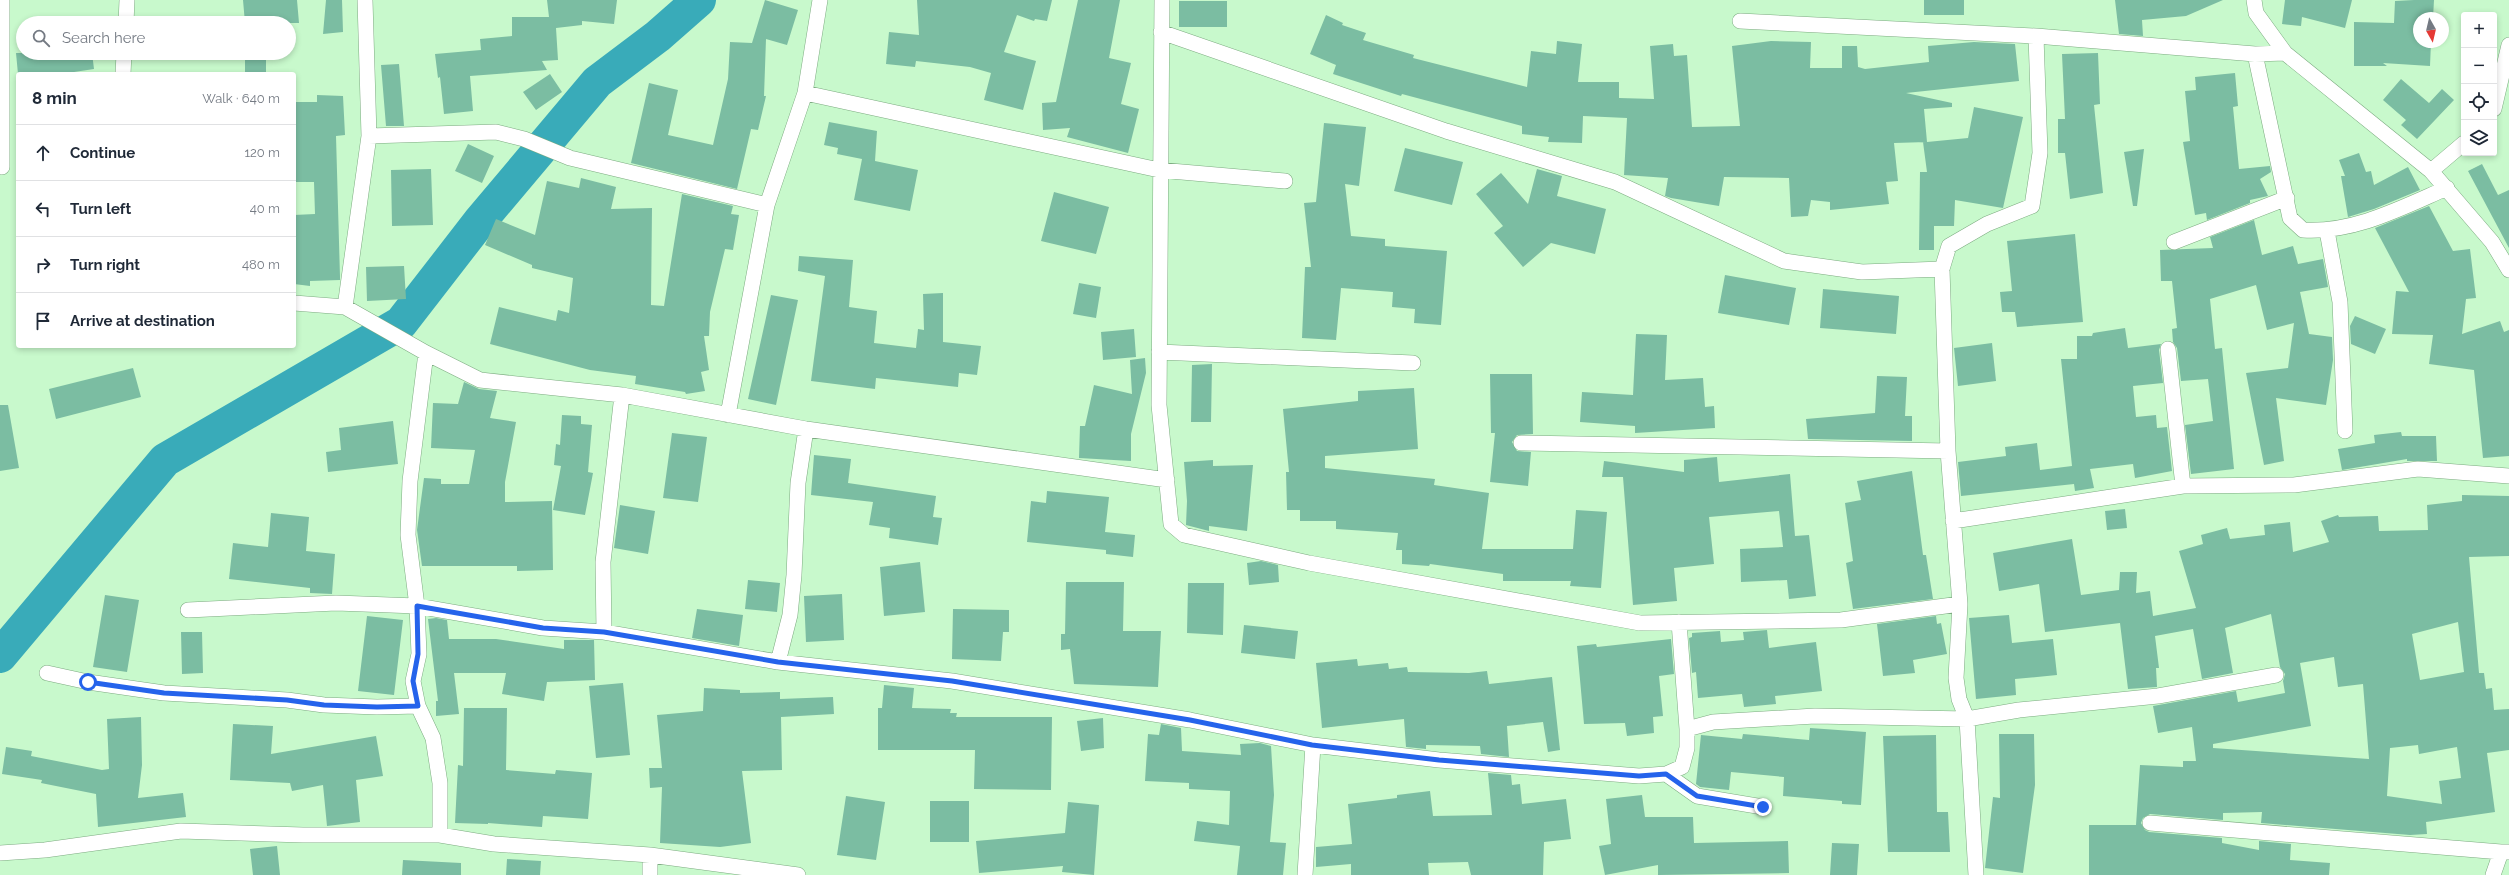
<!DOCTYPE html>
<meta charset="utf-8">
<style>
:root{--surface:#fff;--page:#f6f6f7;--text:#1f2937;--muted:#747a83;--line:#e0e1e3}
body{margin:0;font-family:Raleway,sans-serif;background:var(--page);color:var(--text)}
.controls{position:absolute;right:12px;top:12px;display:grid;overflow:hidden;border-radius:4px;box-shadow:0 2px 6px #0003}
.controls button{width:36px;height:36px;display:grid;place-items:center;padding:0;border:0;border-bottom:1px solid var(--line);background:var(--surface);color:var(--text);font:20px sans-serif}
.compass{position:absolute;left:2413px;top:12px;width:36px;height:36px;border-radius:50%;background:var(--surface);box-shadow:0 2px 6px #0003;rotate:172deg}
.stop{position:absolute;width:12px;height:12px;margin:-9px;border:3px solid #2563eb;border-radius:50%;background:#fff}
.stop.end{background:#2563eb;border-color:#fff;box-shadow:0 1px 4px #0008}
.list{margin:0;padding:0;list-style:none}
h2{display:flex;justify-content:space-between;align-items:center;height:52px;margin:0;padding:0 16px;font-size:17px}
h2 small{font-size:13px;font-weight:400;color:var(--muted)}
.list li{display:grid;grid-template-columns:26px 1fr auto;gap:12px;align-items:center;box-sizing:border-box;height:56px;padding:0 16px;border-top:1px solid var(--line)}
.list b{display:block;font-size:15px;white-space:nowrap}
.list em{font-size:13px;font-style:normal;color:var(--muted)}
.icon{flex:none;width:22px;height:22px;fill:none;stroke:currentColor;stroke-width:2;stroke-linecap:round;stroke-linejoin:round}
.map{position:relative;flex:none;width:2509px;height:875px;overflow:hidden}
.search{position:absolute;background:var(--surface);box-shadow:0 2px 6px #0003;left:16px;top:16px;width:280px;height:44px;display:flex;align-items:center;gap:10px;box-sizing:border-box;padding:0 14px;border-radius:22px;color:var(--muted);font-size:15px}
.panel{position:absolute;background:var(--surface);box-shadow:0 2px 6px #0003;left:16px;top:72px;width:280px;height:276px;border-radius:4px}
.map>svg:first-child{display:block}
.lines{fill:none;stroke-linecap:round;stroke-linejoin:round}
.river{stroke:#39abb9;stroke-width:34}
.building{fill:#7bbda2;fill-rule:evenodd}
.minor-casing{stroke:#7dab81;stroke-width:16}
.minor{stroke:#fff;stroke-width:15}
.route{stroke:#2563eb;stroke-width:5}
</style>
<div class="map">
<svg width="2509" height="875" viewBox="0 0 2509 875">
<rect width="100%" height="100%" fill="#c8f9cc"/>
<g class="lines">
<path class="river" d="M0 656 165 460 401 323 480 221 597 82 658 36 699 0"/>
</g>
<path class="building" d="M243 0H297L299 23H245Z
M326 0H342L343 32 323 34Z
M547 0H617L614 24 582 21V25L556 28 558 60 542 61 547 70 470 76 473 111 444 114 440 77 438 78 435 54 481 50 480 39 512 36V17H549Z
M765 0 798 10 787 45 766 39 764 96H766L758 130 751 129 737 189 631 163 649 83 678 90 668 135 713 145 728 79 730 42 752 43Z
M917 0H1052L1047 21 1035 19 1034 21 1017 15 1004 52 1036 61 1023 110 984 100 991 73 970 67 916 61 915 67 886 64 889 32 919 35Z
M1078 0H1120L1109 58 1131 63 1121 104 1139 109 1128 153 1067 137 1070 128 1043 130 1042 103 1056 102Z
M1924 0H1964V15H1924Z
M2115 0H2223L2186 16 2142 20 2143 36 2119 34Z
M2285 0H2352L2345 28 2302 17 2301 26 2282 24Z
M2414 0H2434L2433 18H2419V42H2431L2430 66 2383 63 2387 66H2354V22L2394 23 2395 1Z
M1179 1H1227V27H1179Z
M1326 15 1343 23 1342 25 1366 33 1363 40 1414 55 1413 58 1527 87 1531 51 1556 54 1557 41 1582 44 1578 82H1619V98L1654 99 1650 46 1673 44 1674 56 1687 55 1692 127 1740 126 1732 46 1771 41 1811 42 1810 68H1842V46H1857L1858 67 1865 69 1929 62 1928 46 1974 42 2015 44 2019 81 1906 93 1952 103V107L1924 109 1927 142 1968 138 1974 107 2023 117 2003 208 1955 200 1954 226H1934V250H1919L1920 172H1927L1923 142H1927L1894 143 1898 181 1886 182 1889 204 1830 210V202L1811 200 1808 216 1791 217 1789 178 1724 177 1719 206 1671 198 1665 196 1668 178 1624 175 1627 118 1583 116 1582 143 1548 142 1549 137 1522 134V126L1402 94 1401 96 1333 74 1336 65 1310 54Z
M16 53H92L94 69 74 72V74H18Z
M2098 53 2100 104 2094 105 2103 193 2070 199 2065 153H2058V119H2065L2062 54Z
M266 57V74H245V58Z
M399 64 404 126H386L381 65Z
M2235 73 2238 106 2233 107 2239 169 2270 166 2271 172 2260 179 2268 196 2250 200V203L2207 220 2206 213 2195 215 2183 142 2190 141 2185 91 2196 90 2195 77Z
M550 74 562 92 536 110 523 92Z
M2401 79 2429 103 2442 89 2454 100 2417 139 2401 125 2406 120 2383 100Z
M317 95 343 96 345 135 336 136 340 277V280L310 281V286L294 284V215L315 214 314 182H294V102H317Z
M829 122 877 131 875 161 918 170 910 211 854 200 862 159 837 154 838 148 824 145Z
M1324 123 1366 127 1359 186 1345 184 1351 236 1385 239V246L1447 251 1441 325 1414 323 1415 309 1392 307 1393 292 1341 288 1336 340 1302 338 1305 267H1311L1304 203 1316 202Z
M468 144 494 156 482 183 455 171Z
M1405 148 1463 162 1452 205 1394 191Z
M2144 149 2137 206H2133L2124 152Z
M2359 153 2366 172 2371 171 2374 185 2408 167 2420 190 2374 209 2348 217 2341 176H2345L2339 160Z
M2482 164 2498 195 2509 190V248L2468 171Z
M431 169 433 225 392 226 391 170Z
M1537 169 1562 176 1557 196 1606 209 1595 254 1551 243 1523 267 1494 233 1503 226 1476 194 1501 173 1528 204Z
M581 178 616 187 611 209 652 208 651 305 664 306 682 194 733 206 731 214 739 215 733 250 725 249 710 312 709 336H704L709 370 701 372 705 391 686 394 685 392 635 384 636 376 590 370 490 344 499 307 556 321 558 310 569 313 573 278 532 268V265L485 245 496 219 535 235 547 181 579 188Z
M1054 192 1109 207 1096 254 1041 241Z
M2429 206 2453 251 2470 249 2476 298 2466 299 2462 334 2500 321 2504 332 2509 330V456L2483 458 2474 370 2429 364 2433 335 2392 334 2396 291 2409 292 2375 228Z
M2254 220 2262 255 2293 246 2298 264 2323 259 2328 287 2300 292 2309 334 2332 337 2333 360 2326 405 2276 398 2284 461 2264 465 2246 373 2288 368 2294 323 2267 330 2256 285 2210 299 2215 349 2222 348 2234 469 2191 474 2185 425 2213 421 2208 379 2181 381 2177 348 2173 342 2172 329 2177 328 2172 281H2161L2160 250 2213 248 2210 237Z
M2075 234 2083 322 2017 327 2015 312H2002L2000 292 2012 291 2007 241Z
M799 256 853 260 849 307 877 311 874 343 916 348 918 329 924 330 923 294 943 293V342L981 346 977 375 959 373 958 387 876 378 875 389 811 381 825 276 798 271Z
M404 266 406 299 367 301 366 267Z
M1725 275 1796 288 1789 325 1718 313Z
M1079 283 1101 287 1096 318 1073 314Z
M1823 289 1899 296 1896 334 1820 328Z
M771 295 798 300 776 405 748 399Z
M2355 316 2386 329 2375 354 2351 344 2350 326Z
M2125 328 2128 348 2161 344 2159 350 2163 383 2133 386 2136 417 2156 415 2157 428 2167 427 2172 471 2135 478 2133 464 2090 469 2094 488 2075 491 2074 484 1961 496 1958 462 2006 456 2005 447 2037 443 2040 470 2072 466 2061 359H2077V336H2092L2093 333Z
M1134 329 1136 357 1103 360 1101 332Z
M1636 334 1667 335 1665 380 1703 378 1705 407 1714 406 1715 428 1635 433V426L1580 422 1582 392 1633 395Z
M1992 343 1996 381 1958 386 1954 348Z
M1145 358 1146 373 1131 434V461L1079 458 1080 426H1085L1094 385 1132 394 1130 360Z
M1212 364 1211 422H1191L1192 365Z
M133 368 141 397 56 419 49 389Z
M1490 374H1532L1533 434 1517 435 1512 442 1517 451 1531 452 1528 486 1490 482 1495 433H1491Z
M1877 376 1907 377 1905 416H1912V441L1808 439 1806 419 1875 413Z
M464 382 479 389 497 391 490 418 516 422 505 482V502L552 501 553 570 517 571V566H422L417 530 424 478 441 479V484H469L475 450 431 448 433 403 458 404Z
M1414 388 1418 449 1325 456V468L1435 479 1434 485 1489 493 1482 549H1573L1576 510 1607 512 1601 588 1570 586 1571 581H1503V574L1430 564 1429 566 1402 564V550H1396L1398 533 1336 529V521H1300V510H1287L1286 472H1289L1283 409 1358 401V391Z
M0 405H8L19 468 0 471Z
M562 415 581 416V424L592 425 588 472 593 473 585 515 553 510 561 466 554 465 556 444 560 445Z
M393 421 398 464 328 472 326 452 341 450 339 428Z
M2401 432 2402 436H2436L2437 461H2407V459L2342 470 2338 449 2375 443 2374 435Z
M672 433 707 437 698 502 663 498Z
M814 455 851 459 848 483 936 496 933 517 942 518 938 545 889 538 890 528 869 525 873 502 811 495Z
M1717 457 1719 482 1790 474 1795 536 1809 535 1816 596 1789 599 1787 580 1741 582 1740 549 1783 547 1779 511 1709 517 1714 564 1674 568 1677 601 1633 605 1623 477H1602L1604 461 1684 472V460Z
M1213 460V466L1253 465 1247 531 1209 526V531L1186 525 1187 501 1184 462Z
M1912 471 1923 555H1926L1933 599 1853 609 1846 563 1853 561 1845 503 1861 500 1857 481Z
M1047 491 1109 497 1105 532 1135 535 1133 557 1106 554V550L1027 542 1031 501 1046 503Z
M2462 495 2509 496V556L2469 557 2479 673H2484L2486 689 2492 688 2494 710 2509 709V750L2487 753 2495 812 2426 822 2427 834 2410 835 2261 823 2262 812 2223 813V820L2150 814 2143 818 2141 823 2145 830 2149 832 2222 838V843L2259 850V841L2291 844 2290 860 2330 863 2329 875H2089V825H2136L2140 765 2183 767V761H2196L2192 727 2158 733 2153 706 2236 691 2238 702 2285 693 2283 681 2285 674 2280 667 2271 614 2225 628 2233 673 2202 679 2193 629 2155 636 2159 668H2156L2157 687 2128 689 2120 623 2045 632 2039 584 1999 591 1993 553 2072 539 2081 595 2119 590 2120 572H2137L2136 593 2150 591 2153 616 2196 608 2179 551 2203 544 2201 535 2227 528 2230 539 2265 535 2264 525 2290 522 2293 552 2329 542 2321 521 2338 515 2339 517 2378 516 2379 531 2428 530 2427 505 2462 501ZM2458 622 2464 672 2420 680 2412 634ZM2334 657 2338 687 2363 684 2369 759 2213 748V744L2311 726 2300 663ZM2418 745 2419 754 2457 747 2461 778 2439 781 2442 804 2387 796 2390 748Z
M620 505 655 511 648 554 614 548Z
M2125 509 2127 528 2107 530 2105 511Z
M271 513 309 517 306 551 335 554 332 594 310 593V588L229 579 233 543 268 547Z
M1261 561 1278 565 1279 582 1249 585 1247 563Z
M920 562 925 612 884 616 880 567Z
M748 580 780 583 777 612 745 609Z
M1066 582H1124L1123 631H1161L1158 687 1074 684 1070 649 1061 650V634H1065Z
M1188 583H1224L1223 635 1187 633Z
M842 594 844 640 806 642 804 596Z
M105 595 139 600 127 672 93 667Z
M697 609 743 615 739 646 692 638Z
M953 609 1009 610V632H1003L1001 661 952 659Z
M2009 615 2012 643 2053 639 2057 675 2015 679 2016 695 1976 699 1969 618Z
M367 616 403 620 394 695 358 691Z
M1936 616 1937 624 1941 623 1947 654 1913 660 1915 673 1883 676 1877 624Z
M436 618 447 620 449 639H496L564 649V640H594L595 680 547 682 544 701 502 694 506 673H454L459 714 436 716V701H438L428 619Z
M1244 625 1298 631 1295 659 1241 653Z
M1767 630 1769 648 1816 642 1822 691 1775 696 1776 704 1744 707 1742 694 1698 698 1696 672 1692 673 1689 638 1692 637V633L1720 631 1721 642 1744 640 1743 632Z
M181 632H202L203 673 182 674Z
M1671 639 1674 674 1659 676 1663 716 1653 717 1654 733 1627 736 1625 723 1584 724 1577 646 1596 644 1597 647Z
M1357 659 1358 666 1388 663 1389 669 1407 667 1408 672 1469 673 1487 671 1489 684 1552 677 1560 750 1548 752 1543 722 1507 726 1509 757 1481 754 1480 746 1426 745V749L1406 747 1404 719 1322 728 1316 663Z
M623 683 630 755 596 758 589 686Z
M884 685 914 688 912 708 951 709 950 713H957L956 717H1052L1051 790 974 789 975 750H878V708H882Z
M704 688 740 690V693L780 692V699L833 697 834 714 781 717 782 770 742 771 751 843 720 847 660 843 662 787 650 788 649 768H662L657 715 703 711Z
M464 708H507L506 770 555 774 556 770 592 773 588 819 543 816 542 827 488 823V824L455 823 458 765 463 766Z
M141 717 142 765 138 798 183 793 186 817 98 827 96 794 41 783 42 780 2 774 6 747 32 751 31 756 102 770 109 769 107 719Z
M1103 718 1104 748 1081 751 1077 721Z
M233 724 273 726 271 754 376 736 383 776 356 780 360 822 327 826 323 785 292 791 290 783 230 780Z
M1161 724 1181 728 1182 751 1241 755 1240 744 1260 743 1271 746 1274 795 1270 842 1286 843 1283 875H1237L1240 846 1194 841 1197 821 1229 825 1230 791 1189 789V783L1145 781 1148 734 1159 735Z
M1810 728 1866 732 1861 805 1842 804V801L1783 796 1784 777 1731 772 1729 790 1700 787 1696 784 1701 735 1742 739 1743 734 1809 740Z
M1999 734H2034L2035 785 2023 873 1985 868 1993 797 2000 798Z
M1936 735 1937 812H1948L1950 852H1888L1883 736Z
M1488 773 1511 775 1512 785 1520 784 1522 804 1566 799 1571 839 1544 842 1543 875H1471L1468 862 1428 863 1429 875H1351V864L1316 867V847L1352 844 1348 804 1397 798V795L1430 791 1433 816 1492 815Z
M1642 795 1645 817H1693L1694 843 1788 841 1789 873 1658 875V865L1605 875 1599 846 1611 844 1606 799Z
M846 796 885 802 876 860 837 855Z
M930 801H969V842H930Z
M1068 802 1099 805 1094 875 1062 872 1063 866 979 873 976 841 1065 833Z
M1832 843 1859 844 1857 875H1830Z
M277 846 280 875H253L250 849Z
M507 859 541 861 540 875H506Z
M403 860 461 863V875H402Z"/>
<g class="lines">
<defs>
<path id="minor" d="M2 0V167
M1162 0 1159 405 1171 524 1184 535 1309 563 1640 623 1841 620 1960 604
M2254 0 2256 13 2285 53 2431 171 2492 242 2509 270
M1740 21 2036 36 2255 54 2285 53
M126 23 127 0
M1161 32 1446 131 1615 182 1784 261 1862 272 1942 269
M2255 54 2290 218 2303 230C2354 233 2401 208 2447 188
M123 74 124 53
M805 93 1159 170 1285 181
M2494 109 2509 45
M369 136 496 132 524 139 570 158 767 205
M2431 171 2464 143
M2327 231 2340 302 2345 431
M2174 242 2287 198
M294 303 345 307 426 353 480 380 622 395 806 429 1167 480
M345 307 369 136 365 0
M2168 349 2183 486
M1159 352 1413 363
M426 353 410 481 408 535 417 606 419 654 413 681 418 706 433 738 440 783V835
M728 415 767 205 805 93 820 0
M1521 443 1948 451
M1953 521 2183 486 2294 485 2418 469 2509 476
M188 610 336 603 417 606 543 628 604 632 778 662 952 681 1190 720 1313 745 1439 760 1639 776 1666 774 1682 767 1687 748V729L1713 722 1815 716 1967 719 2019 710 2158 696 2276 675
M1679 622 1687 729
M604 632 603 562 622 395
M778 662 790 615 794 575 798 483 806 429
M47 673 88 682 164 693 287 700 324 705 377 707 418 706
M1666 774 1697 796 1763 807
M2150 823 2501 852
M0 853 45 850 181 831 303 835H440L494 844 650 855 798 875
M650 875V855
M1305 875 1313 745
M1976 875 1967 719 1959 699 1956 678 1960 604 1948 451 1942 269 1949 246 1987 224 2032 206 2040 153 2036 36
M2493 875 2501 852H2509"/>
</defs>
<use href="#minor" class="minor-casing"/>
<use href="#minor" class="minor"/>
</g>
<g class="lines">
<path class="route" d="M88 682 164 693 287 700 324 705 377 707 418 706 413 681 418 654 417 606 543 628 604 632 778 662 952 681 1190 720 1312 745 1439 760 1639 776 1666 774 1697 796 1763 807"/>
</g>
</svg>
<div class="controls">
<button>+</button>
<button>−</button>
<button><svg class="icon" aria-label="locate" viewBox="0 0 24 24"><circle cx="12" cy="12" r="6"/><path d="M12 2v4M12 18v4M2 12h4M18 12h4"/></svg></button>
<button><svg class="icon" aria-label="layers" viewBox="0 0 24 24"><path d="M12 4l9 5-9 5-9-5zM3 14l9 5 9-5"/></svg></button>
</div>
<svg class="compass" viewBox="-18 -18 36 36"><path d="M0-13l5 13h-10z" fill="#e53935"/><path d="M0 13l5-13h-10z" fill="#747a83"/></svg>
<div class="stop" style="left:88px;top:682px"></div>
<div class="stop end" style="left:1763px;top:807px"></div>
<div class="search"><svg class="icon" aria-label="search" viewBox="0 0 24 24"><circle cx="10" cy="10" r="6"/><path d="M15 15l6 6"/></svg>Search here</div>
<section class="panel">
<h2>8 min<small>Walk · 640 m</small></h2>
<ul class="list">
<li><svg class="icon" aria-label="ahead" viewBox="0 0 24 24"><path d="M12 20V5M6 11l6-6 6 6"/></svg><div><b>Continue</b></div><em>120 m</em></li>
<li><svg class="icon" aria-label="left" viewBox="0 0 24 24"><path d="M17 20v-9H6M10 6l-5 5 5 5"/></svg><div><b>Turn left</b></div><em>40 m</em></li>
<li><svg class="icon" aria-label="right" viewBox="0 0 24 24"><path d="M7 20v-9h11M14 6l5 5-5 5"/></svg><div><b>Turn right</b></div><em>480 m</em></li>
<li><svg class="icon" aria-label="arrive" viewBox="0 0 24 24"><path d="M6 21V4h12l-3 4 3 4H6"/></svg><div><b>Arrive at destination</b></div></li>
</ul>
</section>
</div>
